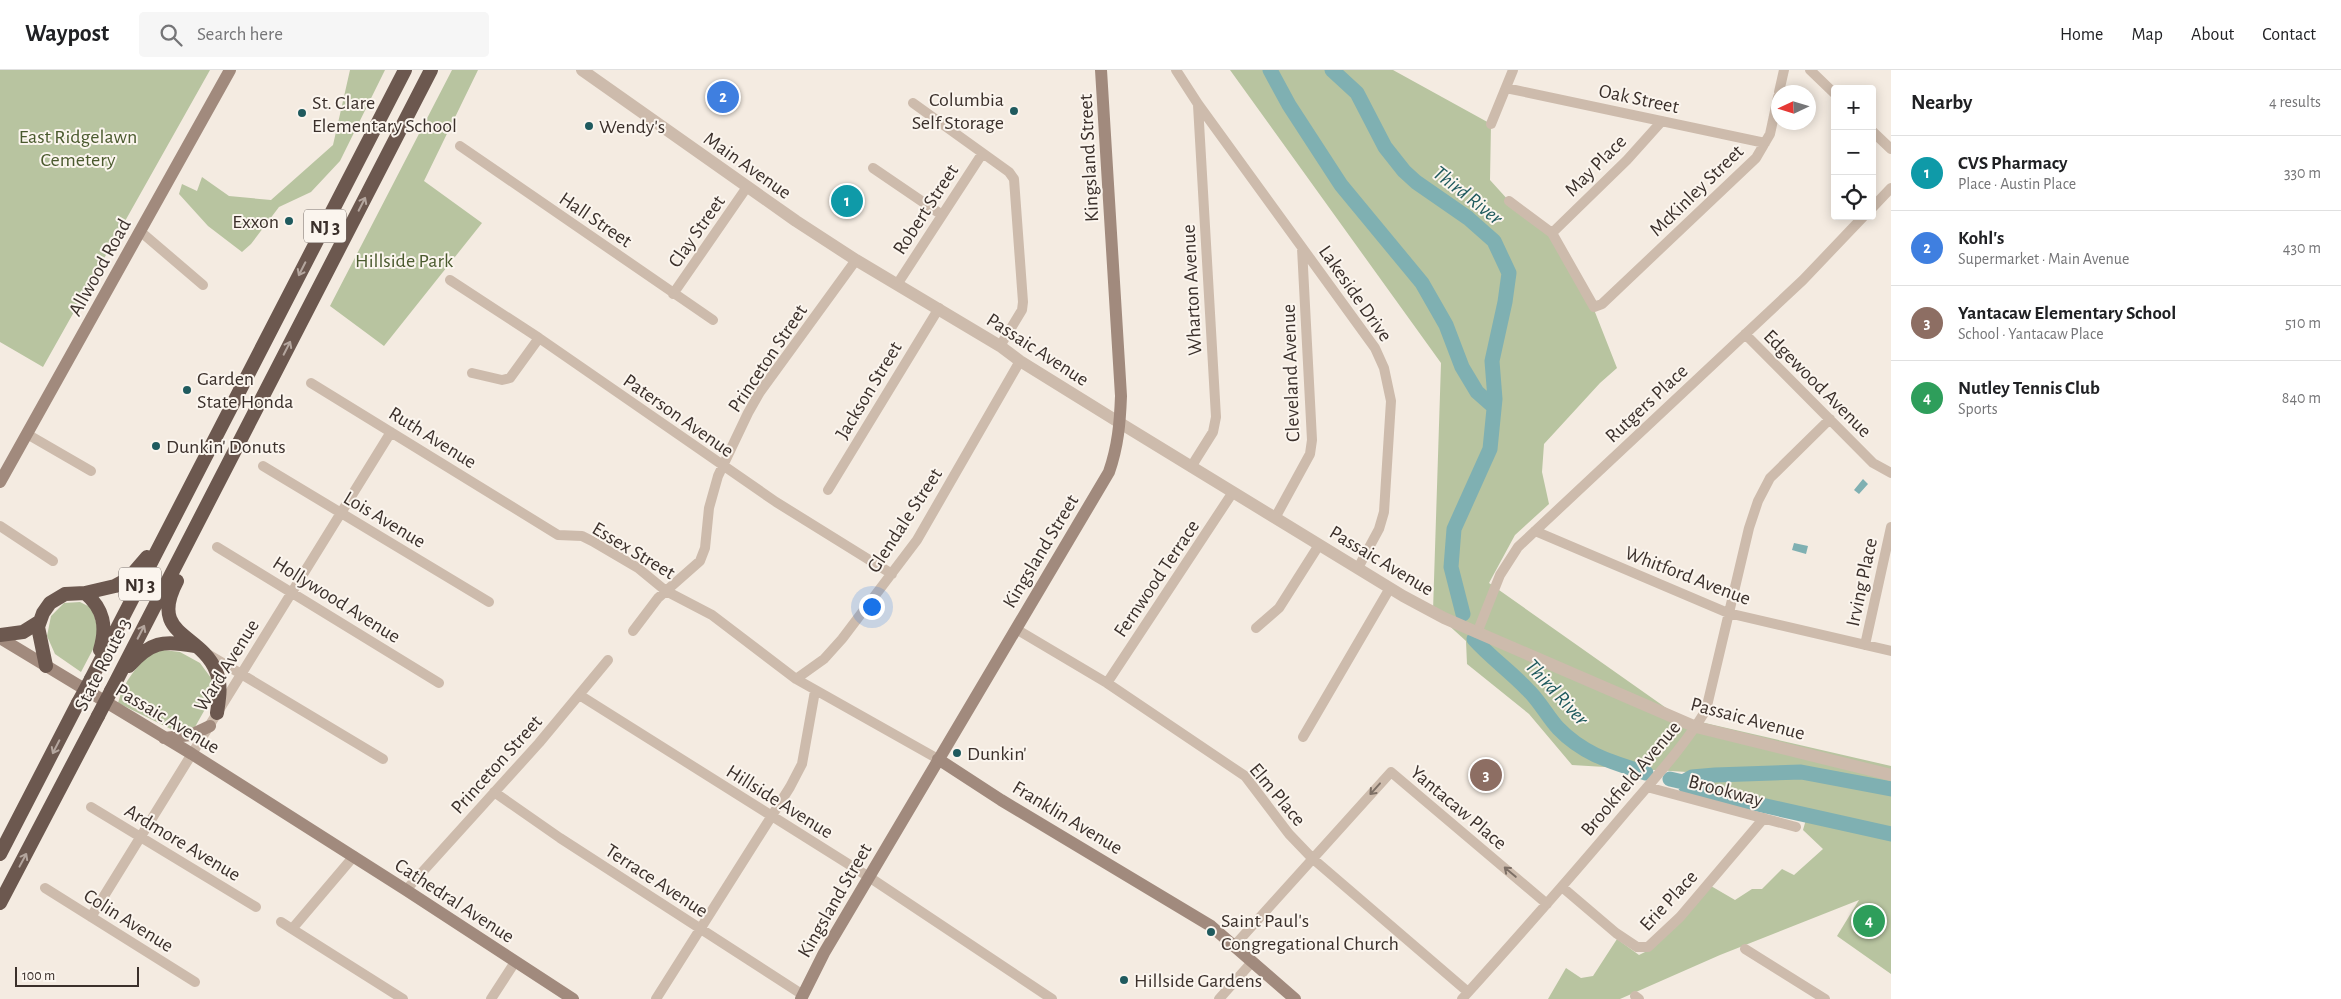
<!DOCTYPE html>
<meta charset="utf-8">
<style>
:root{--surface:#fff;--page:#f6f6f6;--text:#202124;--muted:#757577;--line:#e0e0e0;--accent:#1f5a5e}
body{margin:0;font-family:"Alegreya Sans",sans-serif;background:var(--page);color:var(--text)}
.controls{position:absolute;right:15px;top:15px;display:grid;overflow:hidden;border-radius:5px;box-shadow:0 2px 12px #0003}
.controls button{width:45px;height:45px;display:grid;place-items:center;padding:0;border:0;border-bottom:1px solid var(--line);background:var(--surface);color:var(--text);font:25px sans-serif}
.compass{position:absolute;left:1771px;top:15px;width:45px;height:45px;border-radius:50%;background:var(--surface);box-shadow:0 2px 12px #0003;rotate:266deg}
.scale{position:absolute;left:15px;bottom:12px;width:124px;box-sizing:border-box;padding-left:5px;border:2px solid #3b302b;border-top:0;font-size:14px;line-height:18px;white-space:nowrap;color:#3b302b;-webkit-text-stroke:4px #fbf5ee;paint-order:stroke}
.you{position:absolute;left:871px;top:536px;width:18px;height:18px;margin:-12px;border:4px solid #fff;border-radius:50%;background:#1a73e8;box-shadow:0 0 0 8px #1a73e833}
.badge{display:grid;place-items:center;width:32px;height:32px;border-radius:50%;background:var(--accent);color:#fff;font-size:16px;font-weight:700}
.pin{position:absolute;translate:-50% -50%;border:2px solid #fff;box-shadow:0 1px 5px #0006}
.list{margin:0;padding:0;list-style:none}
h2{display:flex;justify-content:space-between;align-items:center;height:65px;margin:0;padding:0 20px;font-size:21px}
h2 small{font-size:16px;font-weight:400;color:var(--muted)}
.list li{display:grid;grid-template-columns:32px 1fr auto;gap:15px;align-items:center;box-sizing:border-box;height:75px;padding:0 20px;border-top:1px solid var(--line)}
.list b{display:block;font-size:19px;white-space:nowrap}
.list p{margin:0;font-size:16px;white-space:nowrap;color:var(--muted)}
.list em{font-size:16px;font-style:normal;color:var(--muted)}
.icon{flex:none;width:28px;height:28px;fill:none;stroke:currentColor;stroke-width:2;stroke-linecap:round;stroke-linejoin:round}
.map{position:relative;flex:none;width:1891px;height:929px;overflow:hidden}
header{display:flex;align-items:center;gap:30px;box-sizing:border-box;height:70px;padding:0 25px;background:var(--surface);border-bottom:1px solid var(--line)}
header strong{font-size:24px}
nav{display:flex;gap:28px;margin-inline-start:auto;font-size:18px}
.search{width:350px;height:45px;background:var(--page);display:flex;align-items:center;gap:12px;box-sizing:border-box;padding:0 18px;border-radius:5px;color:var(--muted);font-size:19px}
main{display:flex}
aside{flex:1;background:var(--surface)}
.map>svg:first-child{display:block}
.green{fill:#b8c4a0}
.water{fill:#7fb0b2}
.lines{fill:none;stroke-linecap:round;stroke-linejoin:round}
.river{stroke:#7fb0b2;stroke-width:15}
.minor{stroke:#cdbbac;stroke-width:10}
.tertiary{stroke:#cdbbac;stroke-width:12}
.secondary{stroke:#a18a7d;stroke-width:12}
.trunk{stroke:#6c584f;stroke-width:14}
.trunk-bridge{stroke:#6c584f;stroke-width:14}
.oneway{stroke:#b4a69e}
.oneway2{stroke:#7d6f65}
.poi-dot{fill:#1f5a5e;stroke:#fbf5ee;stroke-width:2}
.labels{text-anchor:middle;stroke-width:4;stroke-linejoin:round;paint-order:stroke}
.shield{fill:#fbf5ee;stroke:#756b66;stroke-width:1}
.shield-label{font-size:19px;font-weight:bold;fill:#3b302b}
.street-label{font-size:20px;fill:#3b302b;stroke:#fbf5ee}
.poi-label{font-size:20px;fill:#3b302b;stroke:#fbf5ee;text-anchor:start}
.park-label{font-size:20px;fill:#4a5a2e;stroke:#fbf5ee}
.water-label{font-size:21px;font-style:italic;fill:#1f5a5e;stroke:#fbf5ee}
</style>
<header>
<strong>Waypost</strong>
<div class="search"><svg class="icon" aria-label="search" viewBox="0 0 24 24"><circle cx="10" cy="10" r="6"/><path d="M15 15l6 6"/></svg>Search here</div>
<nav><a>Home</a><a>Map</a><a>About</a><a>Contact</a></nav>
</header>
<main>
<div class="map">
<svg width="1891" height="929" viewBox="0 0 1891 929">
<rect width="100%" height="100%" fill="#f4ebe1"/>
<path class="green" d="M0 0H210L43 297 0 272Z
M350 0H385L340 91 311 122 279 137 251 174 242 182 208 156 179 124 182 114 197 121 202 107 229 126 271 130 333 75Z
M452 0H478L424 111 482 153 384 276 330 236Z
M1230 0H1393L1491 54 1490 110 1509 131 1551 163 1593 237 1617 298 1600 313 1544 374 1542 402 1549 434 1515 465 1489 513 1679 647 1891 696V761L1700 720 1686 715 1687 702 1572 695 1529 644 1467 594 1466 571 1433 541 1441 293Z
M80 532 92 538 100 566 81 602 55 584 47 566 51 546 64 533Z
M155 579 180 582 200 593 211 608 213 625 195 657 177 662 118 633C124 610 138 595 155 579Z
M1807 746 1891 764V904L1837 866 1859 830 1720 885 1620 929H1548L1566 898 1581 908 1593 906 1617 869 1639 885 1653 878 1711 816 1735 830 1752 819H1762L1782 799 1794 805 1823 779 1803 760Z"/>
<path class="water" d="M1863 409 1868 414 1859 424 1854 420Z
M1794 473 1808 476 1806 484 1792 480Z"/>
<g class="lines">
<path class="river" d="M1270 0 1289 35 1341 115 1422 213 1446 255 1462 297 1477 322 1494 337
M1332 0 1357 23 1385 77 1404 101 1416 112 1468 148 1494 171 1509 203 1505 232 1492 291 1495 329 1490 379 1454 459 1451 497 1463 544
M1474 569C1490 587 1510 601 1527 619 1539 630 1547 646 1558 658 1584 685 1612 692 1646 703
M1670 709 1683 712 1692 707 1715 705 1801 702 1891 719
M1683 712 1686 717 1699 721 1891 764"/>
<path class="minor" d="M1176 0 1198 34 1375 278 1384 298 1391 331 1384 442 1379 459 1358 498
M1810 0 1835 24
M1506 18 1765 73
M1779 22 1784 0
M913 33 1009 102 1014 109 1023 232 1022 240 1000 276
M1491 54 1513 0
M1872 61 1891 79
M460 76 713 250
M873 98 942 145
M1509 131 1552 163 1594 237 1602 234 1756 88 1770 64 1778 27
M1872 138 1891 118
M141 162 203 215
M1552 163 1627 90 1662 51
M450 210 539 268 776 432 892 504
M898 213 982 84
M673 224 747 117
M1745 264 1873 393 1891 403
M472 303 502 310 510 308 539 268
M311 313 558 465 582 466 592 471 638 498 666 521 712 545 796 609 938 689
M27 364 91 401
M263 396 489 532
M1191 397 1213 362 1216 347 1198 35
M828 420 939 238
M1275 448 1310 384 1312 370 1302 178
M0 456 53 491
M1535 461 1728 543 1891 581
M217 477 439 613
M1256 558 1279 538 1319 475
M1016 559 1107 613 1245 706 1289 764 1312 788 1468 922
M633 561 658 528 700 491 705 478 709 438 718 406 748 343 760 322 856 190
M1477 563 1500 505 1518 477 1803 210 1864 146
M1865 575 1891 457
M206 583 383 689
M796 609 824 589 842 569 917 470 1020 291
M1107 613 1233 422
M581 626 869 807 1052 929
M1303 667 1390 518
M1647 717 1796 757
M494 722 560 768 803 925
M91 737 256 837
M1562 817 1616 863 1637 877H1648L1680 847 1764 748
M45 818 195 912
M406 820 539 673 608 590
M91 847 391 362
M281 852 403 929
M292 859 354 786
M1234 876 1391 702 1547 834
M1745 879 1825 929
M1635 926 1639 929
M491 929 515 892
M656 929 790 717 802 694 815 621
M1219 929 1252 892
M1462 929C1517 868 1571 807 1624 744 1653 710 1683 678 1706 640L1749 458 1758 431 1770 408 1830 349"/>
<path class="tertiary" d="M582 0 796 151 856 190 1000 276 1020 291 1120 353 1403 526 1444 548 1696 657 1891 705"/>
<path class="secondary" d="M0 412 230 0
M0 568 192 684 406 820 573 929
M164 668 191 665 210 656
M938 689 1001 730 1211 856 1295 929
M801 929 824 883 1109 402C1118 376 1120 353 1121 326L1101 0"/>
<path class="trunk" d="M177 511C148 566 200 562 216 601 222 615 219 629 217 643
M85 523C104 539 107 557 100 580
M0 565 23 562 39 552
M46 596 38 557 43 543 50 533 65 524 85 523 115 516 128 509 147 487
M129 596C150 572 163 570 194 576
M91 609 405 0
M111 621 431 0
M0 784 78 633
M0 833 98 646"/>
<path class="trunk-bridge" d="M78 633 91 609
M98 646 111 621"/>
</g>
<defs><path id="oneway-shaft" d="M-6 0H5M1.5-3L5.5 0L1.5 3" fill="none" stroke-width="1.6" stroke-linecap="round" stroke-linejoin="round" transform="scale(1.25)"/></defs>
<g class="oneway">
<use href="#oneway-shaft" transform="translate(362 134) rotate(-63)"/>
<use href="#oneway-shaft" transform="translate(302 199) rotate(117)"/>
<use href="#oneway-shaft" transform="translate(287 278) rotate(-63)"/>
<use href="#oneway-shaft" transform="translate(141 562) rotate(-63)"/>
<use href="#oneway-shaft" transform="translate(56 677) rotate(117)"/>
<use href="#oneway-shaft" transform="translate(23 790) rotate(-62)"/>
</g>
<g class="oneway2">
<use href="#oneway-shaft" transform="translate(1375 719) rotate(132)"/>
<use href="#oneway-shaft" transform="translate(1510 802) rotate(-140)"/>
</g>
<g class="poi-dot">
<circle cx="1014" cy="41" r="5"/>
<circle cx="302" cy="43" r="5"/>
<circle cx="589" cy="56" r="5"/>
<circle cx="289" cy="151" r="5"/>
<circle cx="187" cy="320" r="5"/>
<circle cx="156" cy="376" r="5"/>
<circle cx="957" cy="683" r="5"/>
<circle cx="1211" cy="862" r="5"/>
<circle cx="1124" cy="910" r="5"/>
</g>
<g class="labels">
<g class="shield">
<rect x="304" y="139.5" width="42" height="33" rx="4"/>
<rect x="119" y="497.5" width="42" height="33" rx="4"/>
</g>
<g class="shield-label">
<text x="325" y="163">NJ 3</text>
<text x="140" y="521">NJ 3</text>
</g>
<g class="street-label">
<text transform="translate(1639 28) rotate(12)" y="7">Oak Street</text>
<text transform="translate(1088 88) rotate(-93)" y="7">Kingsland Street</text>
<text transform="translate(748 95) rotate(35)" y="7">Main Avenue</text>
<text transform="translate(1595 95) rotate(-45)" y="7">May Place</text>
<text transform="translate(1696 120) rotate(-44)" y="7">McKinley Street</text>
<text transform="translate(925 139) rotate(-57)" y="7">Robert Street</text>
<text transform="translate(596 149) rotate(34)" y="7">Hall Street</text>
<text transform="translate(696 161) rotate(-55)" y="7">Clay Street</text>
<text transform="translate(99 197) rotate(-61)" y="7">Allwood Road</text>
<text transform="translate(1191 220) rotate(-93)" y="7">Wharton Avenue</text>
<text transform="translate(1356 223) rotate(55)" y="7">Lakeside Drive</text>
<text transform="translate(1038 279) rotate(33)" y="7">Passaic Avenue</text>
<text transform="translate(767 288) rotate(-56)" y="7">Princeton Street</text>
<text transform="translate(1290 303) rotate(-92)" y="7">Cleveland Avenue</text>
<text transform="translate(1818 313) rotate(45)" y="7">Edgewood Avenue</text>
<text transform="translate(868 320) rotate(-59)" y="7">Jackson Street</text>
<text transform="translate(1646 333) rotate(-43)" y="7">Rutgers Place</text>
<text transform="translate(679 345) rotate(35)" y="7">Paterson Avenue</text>
<text transform="translate(433 367) rotate(32)" y="7">Ruth Avenue</text>
<text transform="translate(385 449) rotate(31)" y="7">Lois Avenue</text>
<text transform="translate(904 450) rotate(-57)" y="7">Glendale Street</text>
<text transform="translate(634 480) rotate(31)" y="7">Essex Street</text>
<text transform="translate(1040 481) rotate(-59)" y="7">Kingsland Street</text>
<text transform="translate(1382 490) rotate(31)" y="7">Passaic Avenue</text>
<text transform="translate(1688 505) rotate(21)" y="7">Whitford Avenue</text>
<text transform="translate(1156 508) rotate(-56)" y="7">Fernwood Terrace</text>
<text transform="translate(1861 512) rotate(-78)" y="7">Irving Place</text>
<text transform="translate(337 529) rotate(32)" y="7">Hollywood Avenue</text>
<text transform="translate(102 594) rotate(-63)" y="7">State Route 3</text>
<text transform="translate(226 595) rotate(-58)" y="7">Ward Avenue</text>
<text transform="translate(168 648) rotate(31)" y="7">Passaic Avenue</text>
<text transform="translate(1748 648) rotate(15)" y="7">Passaic Avenue</text>
<text transform="translate(496 694) rotate(-48)" y="7">Princeton Street</text>
<text transform="translate(1630 708) rotate(-50)" y="7">Brookfield Avenue</text>
<text transform="translate(1726 720) rotate(15)" y="7">Brookway</text>
<text transform="translate(1278 724) rotate(50)" y="7">Elm Place</text>
<text transform="translate(780 731) rotate(32)" y="7">Hillside Avenue</text>
<text transform="translate(1459 737) rotate(40)" y="7">Yantacaw Place</text>
<text transform="translate(1068 747) rotate(31)" y="7">Franklin Avenue</text>
<text transform="translate(183 772) rotate(31)" y="7">Ardmore Avenue</text>
<text transform="translate(657 810) rotate(33)" y="7">Terrace Avenue</text>
<text transform="translate(455 830) rotate(33)" y="7">Cathedral Avenue</text>
<text transform="translate(834 830) rotate(-60)" y="7">Kingsland Street</text>
<text transform="translate(1668 830) rotate(-47)" y="7">Erie Place</text>
<text transform="translate(129 850) rotate(32)" y="7">Colin Avenue</text>
</g>
<g class="poi-label">
<text x="1004" y="36" text-anchor="end">Columbia<tspan x="1004" dy="23">Self Storage</tspan></text>
<text x="312" y="39">St. Clare<tspan x="312" dy="23">Elementary School</tspan></text>
<text x="599" y="63">Wendy's</text>
<text x="279" y="158" text-anchor="end">Exxon</text>
<text x="197" y="315">Garden<tspan x="197" dy="23">State Honda</tspan></text>
<text x="166" y="383">Dunkin' Donuts</text>
<text x="967" y="690">Dunkin'</text>
<text x="1221" y="857">Saint Paul's<tspan x="1221" dy="23">Congregational Church</tspan></text>
<text x="1134" y="917">Hillside Gardens</text>
</g>
<g class="park-label">
<text x="78" y="73">East Ridgelawn<tspan x="78" dy="23">Cemetery</tspan></text>
<text x="404" y="197">Hillside Park</text>
</g>
<g class="water-label">
<text transform="translate(1468 125) rotate(38)" y="7">Third River</text>
<text transform="translate(1557 622) rotate(47)" y="7">Third River</text>
</g>
</g>
</svg>
<div class="controls">
<button>+</button>
<button>−</button>
<button><svg class="icon" aria-label="locate" viewBox="0 0 24 24"><circle cx="12" cy="12" r="6"/><path d="M12 2v4M12 18v4M2 12h4M18 12h4"/></svg></button>
</div>
<svg class="compass" viewBox="-18 -18 36 36"><path d="M0-13l5 13h-10z" fill="#e53935"/><path d="M0 13l5-13h-10z" fill="#757577"/></svg>
<div class="scale">100 m</div>
<div class="you"></div>
<div class="pin badge" style="left:847px;top:131px;background:#0f9aa8">1</div>
<div class="pin badge" style="left:723px;top:27px;background:#3f7fe0">2</div>
<div class="pin badge" style="left:1486px;top:705px;background:#8d6e63">3</div>
<div class="pin badge" style="left:1869px;top:851px;background:#2e9e5b">4</div>
</div>
<aside>
<h2>Nearby<small>4 results</small></h2>
<ul class="list">
<li><span class="badge" style="background:#0f9aa8">1</span><div><b>CVS Pharmacy</b><p>Place · Austin Place</p></div><em>330 m</em></li>
<li><span class="badge" style="background:#3f7fe0">2</span><div><b>Kohl's</b><p>Supermarket · Main Avenue</p></div><em>430 m</em></li>
<li><span class="badge" style="background:#8d6e63">3</span><div><b>Yantacaw Elementary School</b><p>School · Yantacaw Place</p></div><em>510 m</em></li>
<li><span class="badge" style="background:#2e9e5b">4</span><div><b>Nutley Tennis Club</b><p>Sports</p></div><em>840 m</em></li>
</ul>
</aside>
</main>
